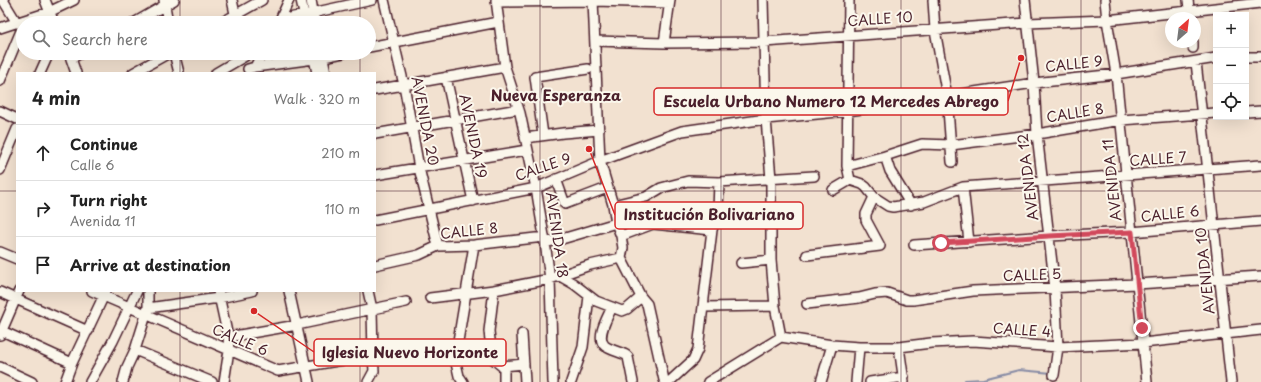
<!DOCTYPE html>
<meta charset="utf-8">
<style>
:root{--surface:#fff;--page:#f2f2f2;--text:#222;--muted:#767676;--line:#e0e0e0}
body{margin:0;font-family:"Playpen Sans",sans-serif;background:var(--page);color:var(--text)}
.controls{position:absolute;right:12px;top:12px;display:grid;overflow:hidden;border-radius:0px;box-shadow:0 4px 16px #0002}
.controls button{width:36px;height:36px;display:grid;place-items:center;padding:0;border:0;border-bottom:1px solid var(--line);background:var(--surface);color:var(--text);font:20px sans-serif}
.compass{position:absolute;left:1165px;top:12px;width:36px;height:36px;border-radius:50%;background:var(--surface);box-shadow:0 4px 16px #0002;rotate:28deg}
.stop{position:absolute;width:12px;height:12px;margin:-9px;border:3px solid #d1495b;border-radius:50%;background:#fff}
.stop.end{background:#d1495b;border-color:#fff;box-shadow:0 1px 4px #0008}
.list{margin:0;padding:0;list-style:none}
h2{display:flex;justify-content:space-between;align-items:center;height:52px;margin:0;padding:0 16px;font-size:17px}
h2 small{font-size:13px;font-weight:400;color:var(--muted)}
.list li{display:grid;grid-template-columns:26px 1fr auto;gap:12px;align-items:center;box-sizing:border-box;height:56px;padding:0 16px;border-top:1px solid var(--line)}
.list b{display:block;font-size:15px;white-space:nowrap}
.list p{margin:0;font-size:13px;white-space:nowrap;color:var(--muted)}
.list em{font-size:13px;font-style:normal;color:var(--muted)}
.icon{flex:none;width:22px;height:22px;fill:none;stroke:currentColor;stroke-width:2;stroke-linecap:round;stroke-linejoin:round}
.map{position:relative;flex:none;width:1261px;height:382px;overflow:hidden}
.search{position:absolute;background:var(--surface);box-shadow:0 4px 16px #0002;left:16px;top:16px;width:360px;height:44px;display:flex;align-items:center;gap:10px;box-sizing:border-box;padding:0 14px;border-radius:22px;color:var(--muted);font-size:15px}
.panel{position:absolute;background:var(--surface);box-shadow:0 4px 16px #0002;left:16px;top:72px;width:360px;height:220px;border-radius:0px}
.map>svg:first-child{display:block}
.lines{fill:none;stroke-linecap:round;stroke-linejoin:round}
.stream{stroke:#878ba5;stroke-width:2}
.minor-casing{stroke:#4a1f2b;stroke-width:12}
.minor{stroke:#fbf7ec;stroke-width:9}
.route{stroke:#d1495b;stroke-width:5}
.grid{fill:none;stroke:#4a1f2b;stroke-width:1;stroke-opacity:0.55}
.labels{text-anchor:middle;stroke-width:4;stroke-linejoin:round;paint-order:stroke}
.street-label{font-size:14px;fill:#4a1f2b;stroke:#fbf7ec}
.neighbourhood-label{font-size:15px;font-weight:bold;fill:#4a1f2b;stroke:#fbf7ec}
.leader{fill:none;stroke:#d62828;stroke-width:1.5}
.callout-dot{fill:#d62828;stroke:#fbf7ec;stroke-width:1.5}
.callout{fill:#fbf7ec;stroke:#d62828;stroke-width:1.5}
.callout-label{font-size:15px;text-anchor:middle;font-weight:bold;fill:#4a1f2b}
</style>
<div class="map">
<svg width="1261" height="382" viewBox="0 0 1261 382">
<rect width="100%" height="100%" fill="#f2e1d0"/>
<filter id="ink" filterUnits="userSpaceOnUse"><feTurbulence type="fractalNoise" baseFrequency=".025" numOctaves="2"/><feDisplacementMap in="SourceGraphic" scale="8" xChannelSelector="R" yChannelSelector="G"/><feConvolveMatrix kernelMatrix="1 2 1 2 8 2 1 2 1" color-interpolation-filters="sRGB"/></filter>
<g filter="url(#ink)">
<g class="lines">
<path class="stream" d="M0 116 8 120
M965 380 983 379 1019 370 1052 373"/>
<defs>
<path id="minor" d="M3 0 17 23
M45 0 54 23
M164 0 168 23
M232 0 237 23
M301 0 306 23
M311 0 315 23
M384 0 404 85 419 168 438 246
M496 0 505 67 520 113 536 188 545 242 550 279 553 382
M593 0 600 161 613 205 616 223 621 236 623 248 621 258 641 297 647 304 664 380 669 382 693 360 698 349 712 230 718 211 719 182
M763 0 766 119 771 179V260L775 306 781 337
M849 0 847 166 850 180
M933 0 935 30 947 96 952 162
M1025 0 1034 83 1037 134 1055 289 1058 347 1054 375
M1105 0 1107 20 1116 74 1147 382
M1188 0 1190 18
M496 2 594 1 669 3
M280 20 372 0
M279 22 289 0
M134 23 174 0
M221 23 262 0
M0 28 49 12 74 0
M595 41 664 43 764 42 1027 23 1107 20 1261 3
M1193 42V48
M664 43 670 0
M369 47 498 22
M69 53 76 73
M174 53 179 73
M313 53 317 73
M322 53 326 73
M1246 57H1261
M72 58 81 53
M1196 62 1231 382
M255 67 314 59 343 53
M248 69 255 67 262 53
M40 73 49 53
M133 73 169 53
M216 73 245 56
M446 77 473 201
M0 81 23 26
M375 90 505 67
M0 111 17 119
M1246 112 1261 111
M375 134 518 109
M543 135 535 77 588 69
M525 138 563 133 599 130
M885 156 890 171 911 205
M847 166 885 156 922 144 951 145 1037 134 1121 120 1216 113
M0 170 17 129
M375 175 527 150
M556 179 565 204 607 188
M850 180 862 184 866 187 874 197 888 206 893 207 924 202 963 187 1261 165
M963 187 969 242
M833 190 850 180
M613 205 646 197 661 188 688 181 719 182 814 176
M375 220 536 188 600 161 682 131 766 119 848 111 1034 83 1116 74 1216 58
M621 236 653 224 712 230
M545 242 555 241 616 223
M914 245 1049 236 1131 232 1261 221
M0 252 17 259
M807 255 880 246 866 220V214L874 197
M741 263 771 260
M375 265 419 255 438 246 474 245 544 237
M560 276 574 284 596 301 622 311 627 309 641 297
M494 290 489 331 492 358 504 368V382
M92 291 278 371 373 355
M218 291 228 337 229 350 224 382
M289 291 309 382
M0 292 88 331
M430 298 494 290 550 279 590 265 621 258
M807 304 859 298 875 294 887 293 907 300H913L973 291 1137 284 1261 276
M612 307C608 317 595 337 605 346 610 350 620 352 626 355L628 357 633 382
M704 307 775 306
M148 308 219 298 252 291
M0 330 72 363
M522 334 525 382
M0 335 19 291
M228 337 297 325 406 302
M781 337 832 345 859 347H899L931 343 973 341 1058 347 1143 343 1261 330
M899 347 904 382
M135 350 212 382
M502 366 524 364
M0 367 32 382
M65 382 72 363 106 291
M90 382 113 341 137 291
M123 382 127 367 135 350 146 315 148 308V291
M368 382 374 371 373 355 372 309 368 291
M463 382 459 376 455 359 474 245
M571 382 583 347 589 296
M708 382 781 337
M821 382 832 345
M856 382 859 347
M870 382 904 377"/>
</defs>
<use href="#minor" class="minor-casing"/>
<use href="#minor" class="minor"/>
</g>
</g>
<g class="lines" filter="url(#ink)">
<path class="route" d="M941 243 1049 236 1132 232 1142 328"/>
</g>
<path class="grid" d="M180 0V23M360 0V23M540 0V382M721 0V382M901 0V382M1081 0V382M180 53V73M360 53V73M0 191H17M375 191H1261M180 291V382M360 291V382"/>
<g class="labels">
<g class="street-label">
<text transform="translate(880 19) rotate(-4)" y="5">CALLE 10</text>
<text transform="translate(1074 64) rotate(-6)" y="5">CALLE 9</text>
<text transform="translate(1075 113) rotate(-9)" y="5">CALLE 8</text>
<text transform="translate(425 121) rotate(79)" y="5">AVENIDA 20</text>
<text transform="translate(473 136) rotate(78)" y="5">AVENIDA 19</text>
<text transform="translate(1158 159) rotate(-4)" y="5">CALLE 7</text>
<text transform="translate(543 167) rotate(-19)" y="5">CALLE 9</text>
<text transform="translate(1028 177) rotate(-97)" y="5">AVENIDA 12</text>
<text transform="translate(1112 180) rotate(-96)" y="5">AVENIDA 11</text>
<text transform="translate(1170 214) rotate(-6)" y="5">CALLE 6</text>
<text transform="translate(469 231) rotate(-6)" y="5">CALLE 8</text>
<text transform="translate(557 235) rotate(82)" y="5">AVENIDA 18</text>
<text transform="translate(1205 271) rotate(-96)" y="5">AVENIDA 10</text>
<text transform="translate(1032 275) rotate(-2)" y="5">CALLE 5</text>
<text transform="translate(1022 330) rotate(4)" y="5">CALLE 4</text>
<text transform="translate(240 340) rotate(23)" y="5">CALLE 6</text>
</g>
<g class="neighbourhood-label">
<text x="556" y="101">Nueva Esperanza</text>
</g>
</g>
<path class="leader" d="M1021 58L1008 101M589 149L615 215M254 311L314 352"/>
<g class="callout-dot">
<circle cx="1021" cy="58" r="4"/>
<circle cx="589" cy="149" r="4"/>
<circle cx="254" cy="311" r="4"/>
</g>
<g class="callout">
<rect x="654" y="88" width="354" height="27" rx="4"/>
<rect x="615" y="202" width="188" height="27" rx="4"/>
<rect x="314" y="339" width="192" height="27" rx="4"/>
</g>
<g class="callout-label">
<text x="831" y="107">Escuela Urbano Numero 12 Mercedes Abrego</text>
<text x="709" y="220">Institución Bolivariano</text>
<text x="410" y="358">Iglesia Nuevo Horizonte</text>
</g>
</svg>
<div class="controls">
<button>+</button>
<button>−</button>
<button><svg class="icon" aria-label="locate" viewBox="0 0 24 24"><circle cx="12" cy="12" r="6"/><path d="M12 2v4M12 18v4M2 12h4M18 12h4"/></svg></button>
</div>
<svg class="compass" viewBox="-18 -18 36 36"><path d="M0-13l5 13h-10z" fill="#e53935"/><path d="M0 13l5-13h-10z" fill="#767676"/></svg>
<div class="stop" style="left:941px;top:243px"></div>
<div class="stop end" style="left:1142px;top:328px"></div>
<div class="search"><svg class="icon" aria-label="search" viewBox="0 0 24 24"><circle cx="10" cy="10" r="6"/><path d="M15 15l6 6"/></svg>Search here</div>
<section class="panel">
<h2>4 min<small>Walk · 320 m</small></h2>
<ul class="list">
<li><svg class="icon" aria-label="ahead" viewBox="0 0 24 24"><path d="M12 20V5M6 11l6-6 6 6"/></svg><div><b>Continue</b><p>Calle 6</p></div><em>210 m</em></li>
<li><svg class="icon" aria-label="right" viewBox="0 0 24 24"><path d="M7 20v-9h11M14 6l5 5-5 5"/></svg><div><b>Turn right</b><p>Avenida 11</p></div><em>110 m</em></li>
<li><svg class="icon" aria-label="arrive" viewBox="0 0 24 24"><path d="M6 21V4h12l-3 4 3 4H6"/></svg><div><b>Arrive at destination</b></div></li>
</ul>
</section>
</div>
